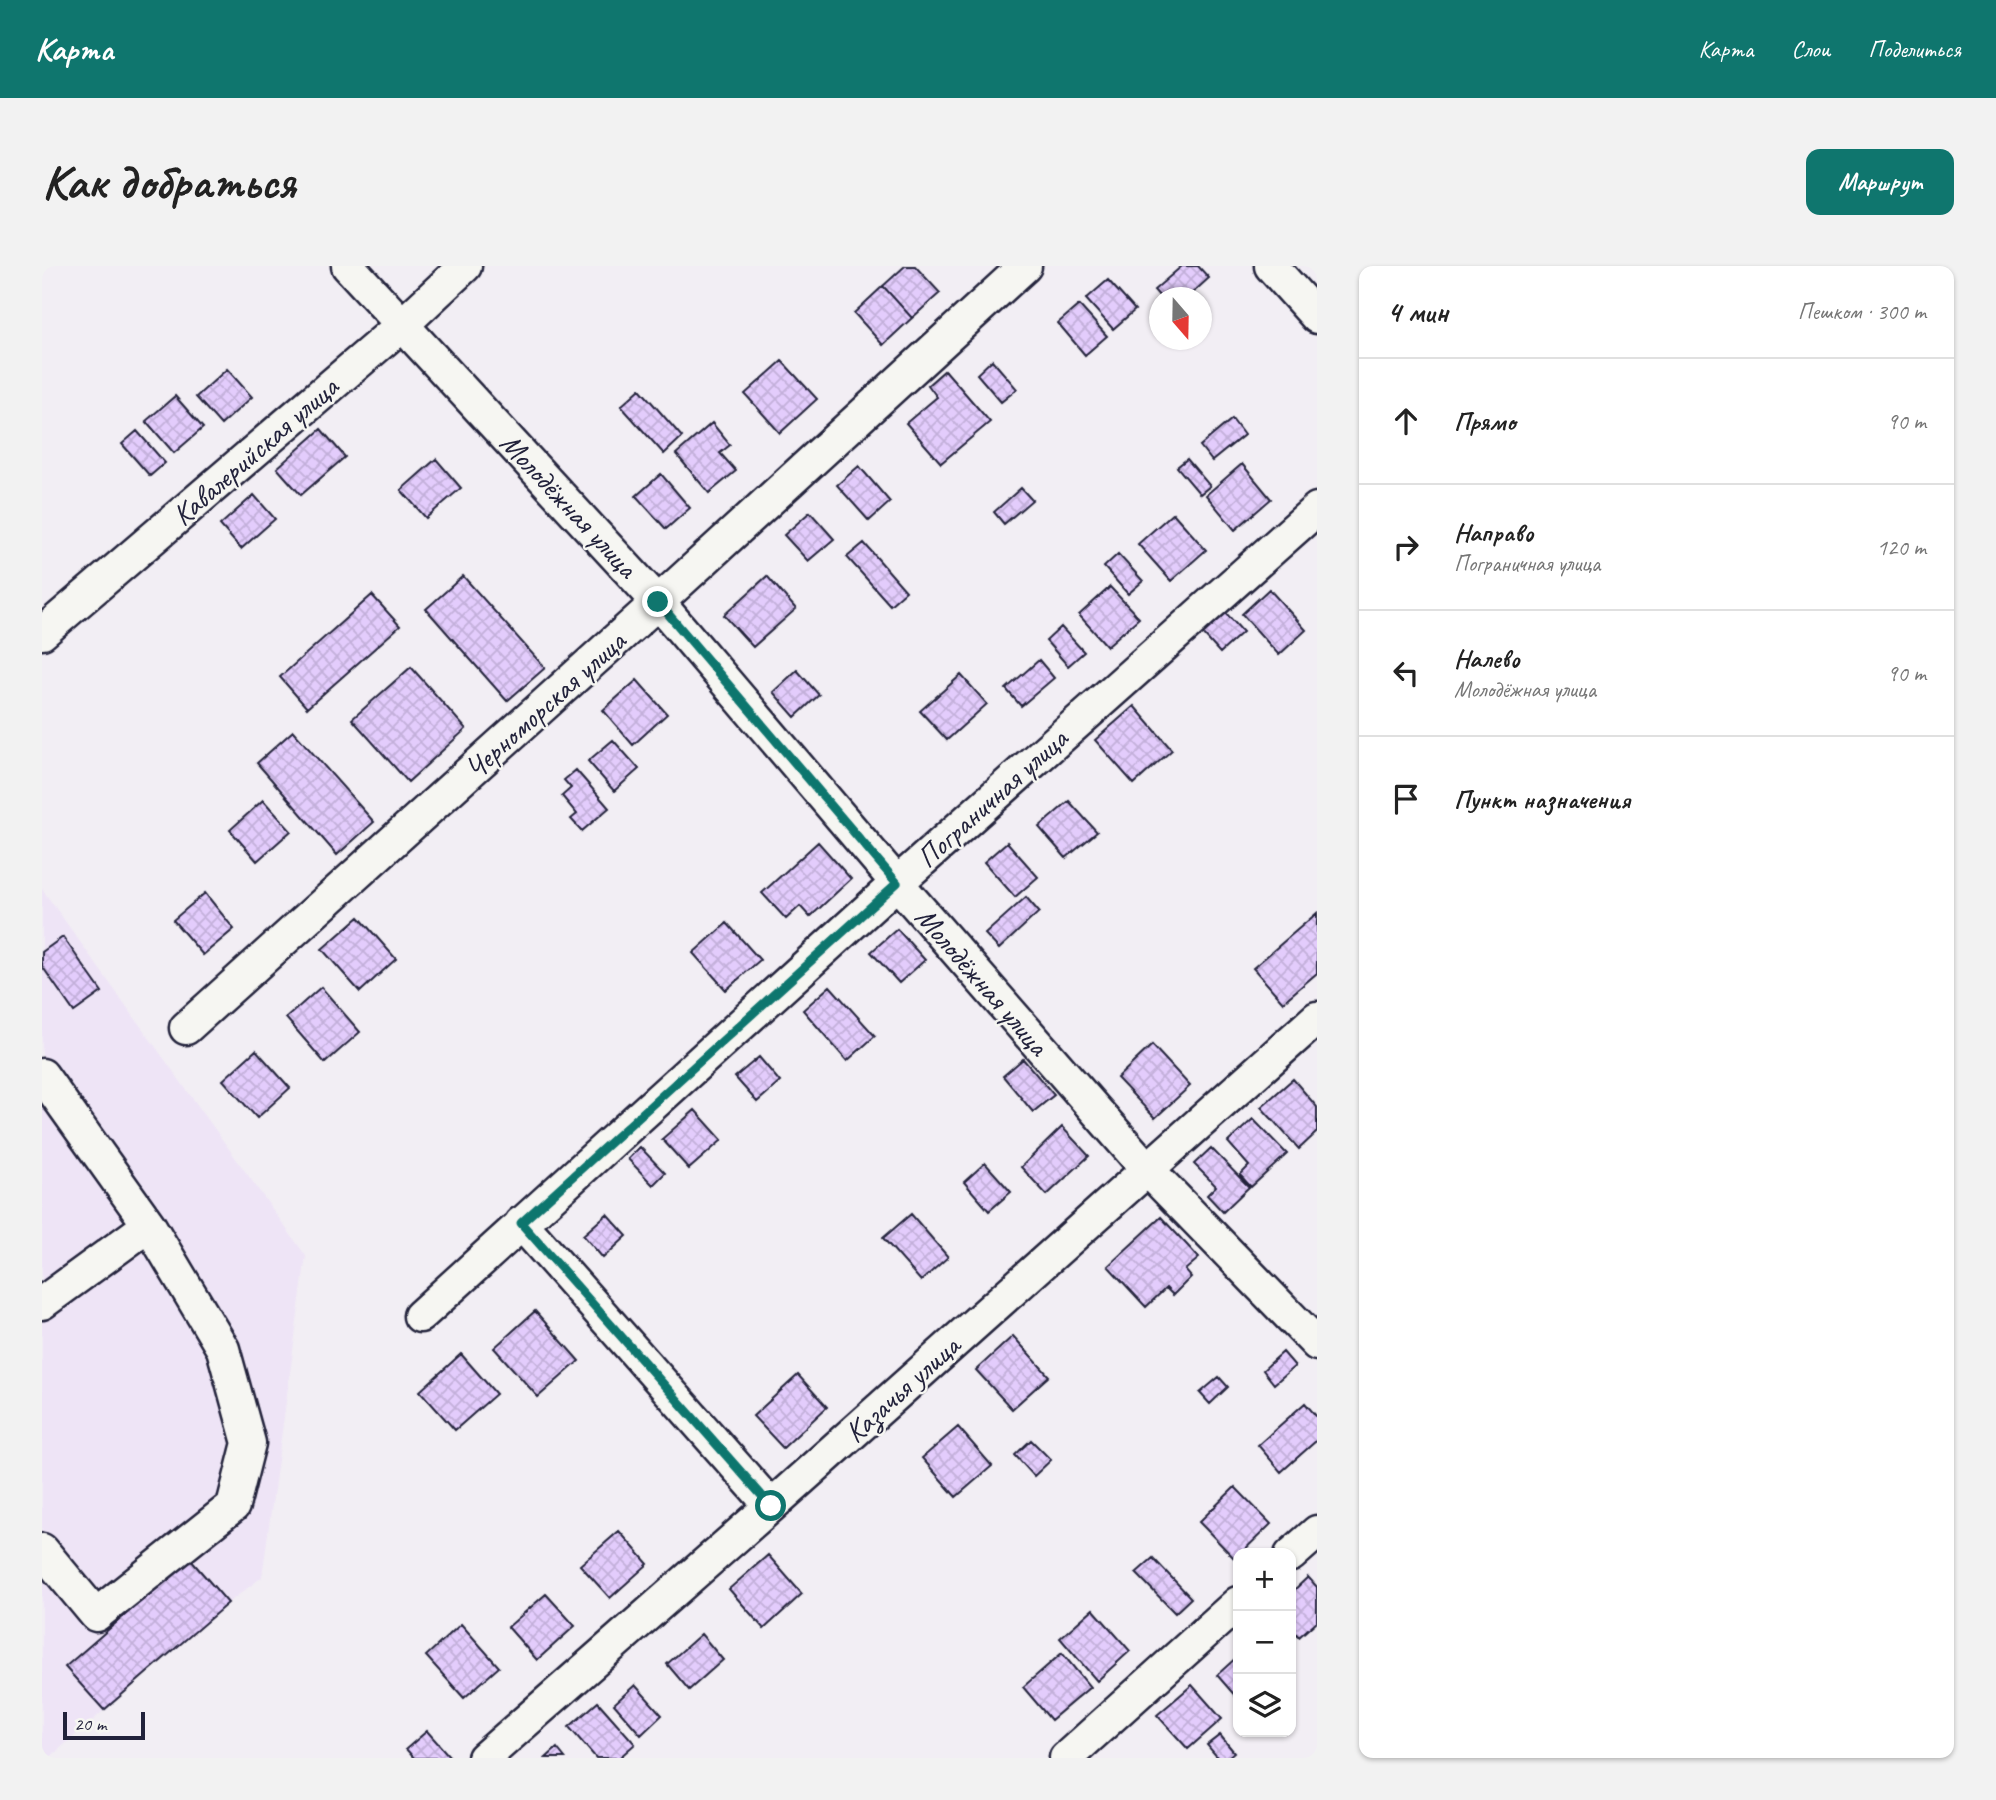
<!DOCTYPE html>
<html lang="ru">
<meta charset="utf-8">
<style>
:root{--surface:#fff;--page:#f2f2f2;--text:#222;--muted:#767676;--line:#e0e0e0;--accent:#0f766e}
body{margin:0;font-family:Caveat,sans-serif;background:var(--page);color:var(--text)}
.controls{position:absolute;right:21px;bottom:21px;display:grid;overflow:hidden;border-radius:14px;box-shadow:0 2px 5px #0004}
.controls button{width:63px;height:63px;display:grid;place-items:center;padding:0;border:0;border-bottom:2px solid var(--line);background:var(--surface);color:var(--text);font:35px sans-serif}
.compass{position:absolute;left:1107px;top:21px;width:63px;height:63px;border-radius:50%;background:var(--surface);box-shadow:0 2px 5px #0004;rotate:160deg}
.scale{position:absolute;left:21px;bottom:18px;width:82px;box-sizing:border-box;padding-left:7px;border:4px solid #22223b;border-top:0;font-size:19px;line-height:24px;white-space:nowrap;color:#22223b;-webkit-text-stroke:5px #f6f6f2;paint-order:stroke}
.stop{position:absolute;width:21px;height:21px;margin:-16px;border:5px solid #0f766e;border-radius:50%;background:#fff}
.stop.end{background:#0f766e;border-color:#fff;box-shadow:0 2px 7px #0008}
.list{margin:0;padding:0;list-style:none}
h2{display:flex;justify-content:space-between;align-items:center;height:91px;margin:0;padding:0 28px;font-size:30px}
h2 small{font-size:23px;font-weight:400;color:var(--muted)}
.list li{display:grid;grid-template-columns:46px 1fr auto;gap:21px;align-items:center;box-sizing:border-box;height:126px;padding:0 28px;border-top:2px solid var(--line)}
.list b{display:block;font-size:26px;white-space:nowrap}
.list p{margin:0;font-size:23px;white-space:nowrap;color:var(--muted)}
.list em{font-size:23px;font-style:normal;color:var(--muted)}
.icon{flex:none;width:38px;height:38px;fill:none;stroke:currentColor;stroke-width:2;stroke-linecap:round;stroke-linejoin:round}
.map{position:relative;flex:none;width:1275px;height:1492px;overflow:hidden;border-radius:14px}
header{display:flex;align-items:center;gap:42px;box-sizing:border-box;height:98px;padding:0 35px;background:var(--accent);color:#fff}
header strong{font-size:33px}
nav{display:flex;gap:38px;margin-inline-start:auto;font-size:24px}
.intro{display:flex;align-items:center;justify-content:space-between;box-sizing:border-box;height:168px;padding:0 42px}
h1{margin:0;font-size:49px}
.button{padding:18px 32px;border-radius:14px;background:var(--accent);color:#fff;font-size:24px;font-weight:700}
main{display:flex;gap:42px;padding:0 42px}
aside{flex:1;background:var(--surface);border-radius:14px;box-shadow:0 2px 5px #0004}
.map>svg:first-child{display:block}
.built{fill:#eee4f6}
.building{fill:url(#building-cross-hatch);stroke:#22223b;stroke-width:2}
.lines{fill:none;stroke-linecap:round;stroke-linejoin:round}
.minor-casing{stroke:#22223b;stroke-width:37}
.minor{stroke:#f6f6f2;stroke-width:32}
.route{stroke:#0f766e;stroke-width:9}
.labels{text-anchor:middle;stroke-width:5;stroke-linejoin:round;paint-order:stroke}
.street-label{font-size:30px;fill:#22223b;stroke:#f6f6f2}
</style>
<header>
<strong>Карта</strong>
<nav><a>Карта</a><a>Слои</a><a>Поделиться</a></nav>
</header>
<div class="intro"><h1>Как добраться</h1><a class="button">Маршрут</a></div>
<main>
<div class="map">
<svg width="1275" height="1492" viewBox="0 0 1275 1492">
<defs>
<pattern id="building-cross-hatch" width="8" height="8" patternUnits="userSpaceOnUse" patternTransform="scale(1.75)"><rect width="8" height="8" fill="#e3ccfc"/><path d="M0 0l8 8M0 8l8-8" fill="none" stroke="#c2afd9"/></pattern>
</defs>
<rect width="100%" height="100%" fill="#f2eef4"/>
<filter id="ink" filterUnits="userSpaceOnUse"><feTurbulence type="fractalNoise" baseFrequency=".0143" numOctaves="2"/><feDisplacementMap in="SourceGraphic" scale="14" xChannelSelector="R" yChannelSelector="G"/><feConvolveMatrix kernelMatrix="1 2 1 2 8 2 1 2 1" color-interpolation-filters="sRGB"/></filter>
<g filter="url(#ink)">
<path class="built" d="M0 623 264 990 220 1311 186 1337 7 1492H0Z"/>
<path class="building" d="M863 0H873L898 27 870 52 841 20Z
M1140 0H1156L1167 12 1145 32H1119L1112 24Z
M1066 14 1093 44 1071 63 1044 33Z
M841 20 870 52 841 79 812 47Z
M1037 39 1065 70 1043 89 1016 57Z
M950 94 975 123 959 136 935 108Z
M740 95 775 133 738 167 703 128Z
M185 103 210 131 179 159 154 131Z
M903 104 948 156 899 197 864 157 895 131 886 119Z
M598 123 640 171 622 188 579 140Z
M133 130 161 162 132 187 104 155Z
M1190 153 1202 169 1170 195 1158 180Z
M670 157 688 179 678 187 694 205 667 227 634 188Z
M279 163 303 191 259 229 235 202Z
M95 165 123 197 108 210 80 178Z
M394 193 419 222 384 252 359 224Z
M1145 193 1168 220 1158 228 1135 201Z
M1200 198 1229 233 1193 264 1164 229Z
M817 200 848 236 827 255 795 219Z
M619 208 648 242 624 263 594 230Z
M979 222 990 234 962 258 952 246Z
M212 229 233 253 199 283 178 259Z
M768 246 792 273 766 295 742 269Z
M1131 247 1164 284 1129 315 1096 278Z
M822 277 864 325 848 339 805 291Z
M1076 288 1101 315 1086 328 1062 301Z
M421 310 503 402 465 435 384 343Z
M725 310 754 343 711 381 682 349Z
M1068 321 1097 352 1065 380 1037 349Z
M1227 323 1264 364 1237 389 1200 348Z
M330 329 358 360 265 442 238 411Z
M1183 346 1201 366 1178 387 1160 367Z
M1019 361 1042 386 1026 400 1004 375Z
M997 394 1012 412 979 440 964 423Z
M369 401 424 463 366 516 310 453Z
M755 404 777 429 753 451 731 426Z
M919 409 945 438 905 474 878 445Z
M595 414 625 448 591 479 561 444Z
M1092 440 1130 484 1092 518 1053 474Z
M251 465 332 556 295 589 215 497Z
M571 474 597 503 572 525 546 495Z
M534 504 567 542 540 565 529 553 535 548 520 530 529 522 522 514Z
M221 534 249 565 215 595 188 564Z
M1027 535 1055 566 1024 592 997 561Z
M776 576 809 613 768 651 758 640 744 653 720 627Z
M965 576 996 611 973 631 942 596Z
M163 627 192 663 161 689 131 654Z
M984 631 997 646 957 683 943 668Z
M1275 647V707L1241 736 1211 702Z
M317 651 354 693 318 726 280 683Z
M685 657 718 694 684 724 651 687Z
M855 663 883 694 857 717 829 686Z
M21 671 60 726 32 746 0 700V686Z
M788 720 833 770 805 795 761 744Z
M279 721 318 766 283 797 244 752Z
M1110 779 1148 820 1113 852 1075 812Z
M214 784 248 822 215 852 181 814Z
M717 791 738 816 715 836 693 811Z
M981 793 1012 829 991 846 961 810Z
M1251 813 1275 841V866L1257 883 1219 841Z
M653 844 680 874 647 903 620 873Z
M1211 853 1245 888 1209 921 1198 909 1207 900 1186 876Z
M1020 861 1047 890 1005 929 979 901Z
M598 881 623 907 611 919 586 893Z
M1169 882 1207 921 1181 946 1165 929 1174 920 1152 898Z
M943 897 969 926 947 945 922 916Z
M565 948 585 970 561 992 541 969Z
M869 948 906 991 879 1015 841 972Z
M1119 951 1157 992 1143 1004 1149 1011 1131 1029 1124 1022 1104 1041 1066 1000Z
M493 1045 537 1095 496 1131 452 1082Z
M971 1070 1007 1110 970 1143 934 1104Z
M1241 1086 1253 1100 1232 1118 1221 1104Z
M419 1088 454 1128 413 1164 378 1125Z
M756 1109 785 1141 741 1182 711 1150Z
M1177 1111 1186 1121 1168 1138 1158 1127Z
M1263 1137 1275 1151V1174L1239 1206 1216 1179Z
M916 1161 950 1200 914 1231 880 1192Z
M989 1174 1009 1194 992 1210 973 1189Z
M1193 1221 1229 1258 1193 1293 1157 1256Z
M577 1265 606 1298 568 1332 538 1299Z
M726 1289 760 1328 722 1363 687 1323Z
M1111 1292 1149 1332 1133 1347 1094 1307Z
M148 1293 186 1337 62 1444 23 1401Z
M1266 1311 1275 1321V1355L1257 1371 1249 1362V1327Z
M504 1328 533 1360 495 1394 466 1361Z
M1051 1343 1088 1385 1055 1415 1018 1372Z
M419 1358 457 1401 422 1432 384 1390Z
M659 1368 681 1394 647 1424 625 1398Z
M1020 1387 1048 1421 1009 1454 981 1421Z
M1196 1390V1433L1175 1409Z
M593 1419 620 1449 599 1469 572 1438Z
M1150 1419 1180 1453 1146 1483 1115 1449Z
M556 1436 593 1478 577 1492H554L527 1461Z
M385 1465 408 1491 406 1492H372L364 1483Z
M1178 1469 1192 1486 1185 1492H1176L1165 1479Z
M515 1482 523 1492H504Z"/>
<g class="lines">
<defs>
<path id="minor" d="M306 0 616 336 855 617 1105 903 1275 1078
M1229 0 1275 51
M0 367 360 59 423 0
M144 762 616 336 983 0
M0 809 107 959 181 1083 207 1177 191 1240 54 1349 0 1284
M479 957 729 1240
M0 1037 107 959
M378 1050 855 617 1275 243
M1249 1289 1275 1266
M442 1492 729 1240 1275 752
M1024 1492 1196 1337"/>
</defs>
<use href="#minor" class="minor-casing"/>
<use href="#minor" class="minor"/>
</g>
</g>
<g class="lines" filter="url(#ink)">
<path class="route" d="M616 336 855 617 479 957 729 1240"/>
</g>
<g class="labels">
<g class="street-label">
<text transform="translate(213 185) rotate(-41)" y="10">Кавалерийская улица</text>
<text transform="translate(527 239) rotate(47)" y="10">Молодёжная улица</text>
<text transform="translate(503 439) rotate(-42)" y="10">Черноморская улица</text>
<text transform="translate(950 532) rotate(-42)" y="10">Пограничная улица</text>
<text transform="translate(940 715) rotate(49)" y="10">Молодёжная улица</text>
<text transform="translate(860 1123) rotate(-42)" y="10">Казачья улица</text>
</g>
</g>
</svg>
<div class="controls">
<button>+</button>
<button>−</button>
<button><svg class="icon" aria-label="layers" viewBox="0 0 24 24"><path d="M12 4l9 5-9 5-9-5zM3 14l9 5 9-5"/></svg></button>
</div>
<svg class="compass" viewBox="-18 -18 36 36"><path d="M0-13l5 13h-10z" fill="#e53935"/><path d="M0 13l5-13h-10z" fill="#767676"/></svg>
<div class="scale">20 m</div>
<div class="stop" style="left:729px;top:1240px"></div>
<div class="stop end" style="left:616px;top:336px"></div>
</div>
<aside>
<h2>4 мин<small>Пешком · 300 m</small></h2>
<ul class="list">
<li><svg class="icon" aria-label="ahead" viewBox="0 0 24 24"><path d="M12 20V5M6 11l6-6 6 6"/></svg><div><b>Прямо</b></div><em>90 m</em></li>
<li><svg class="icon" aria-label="right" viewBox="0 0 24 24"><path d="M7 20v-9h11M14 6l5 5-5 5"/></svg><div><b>Направо</b><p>Пограничная улица</p></div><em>120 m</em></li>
<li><svg class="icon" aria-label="left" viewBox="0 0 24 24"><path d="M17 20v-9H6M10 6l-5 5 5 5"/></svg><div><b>Налево</b><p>Молодёжная улица</p></div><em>90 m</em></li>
<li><svg class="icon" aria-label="arrive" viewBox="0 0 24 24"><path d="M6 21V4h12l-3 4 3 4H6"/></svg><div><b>Пункт назначения</b></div></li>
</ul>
</aside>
</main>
